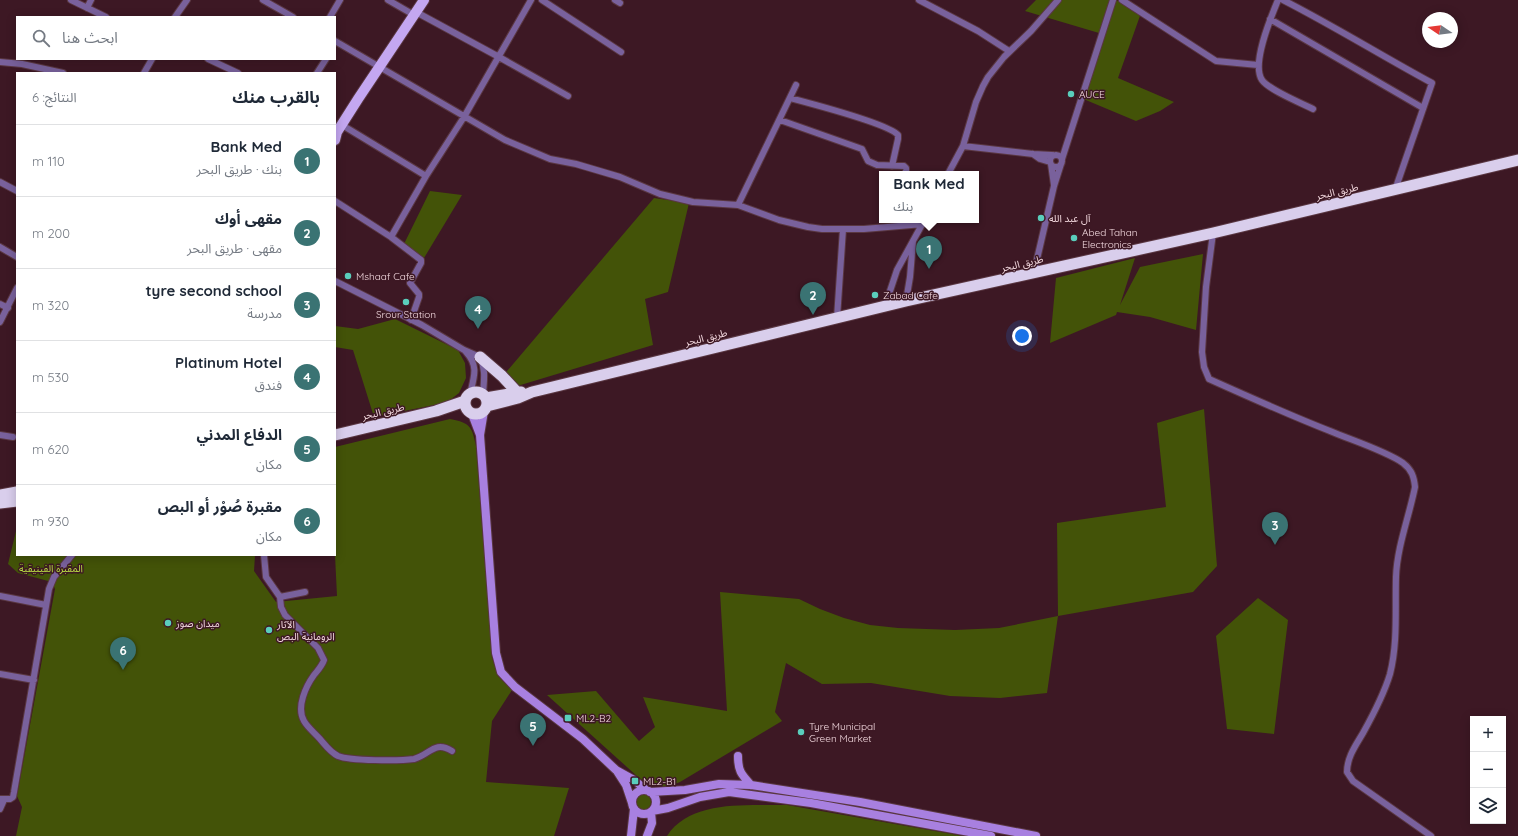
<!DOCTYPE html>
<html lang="ar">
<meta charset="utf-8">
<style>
:root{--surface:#fff;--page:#f6f6f7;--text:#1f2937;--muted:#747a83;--line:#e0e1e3;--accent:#3a7373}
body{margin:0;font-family:Quicksand,"Noto Sans Arabic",sans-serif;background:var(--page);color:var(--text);direction:rtl}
.controls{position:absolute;right:12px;bottom:12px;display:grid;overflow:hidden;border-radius:0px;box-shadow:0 2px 10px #0003}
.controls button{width:36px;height:36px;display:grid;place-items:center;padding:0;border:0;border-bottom:1px solid var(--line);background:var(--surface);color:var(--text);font:20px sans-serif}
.compass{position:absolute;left:1422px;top:12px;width:36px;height:36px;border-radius:50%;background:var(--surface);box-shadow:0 2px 10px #0003;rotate:283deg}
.you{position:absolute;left:1022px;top:336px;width:14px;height:14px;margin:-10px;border:3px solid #fff;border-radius:50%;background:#1a73e8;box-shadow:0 0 0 6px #1a73e833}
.badge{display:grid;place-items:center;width:26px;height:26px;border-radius:50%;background:var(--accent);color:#fff;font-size:13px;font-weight:700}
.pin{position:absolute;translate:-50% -33px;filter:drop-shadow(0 1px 2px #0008)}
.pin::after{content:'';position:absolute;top:21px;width:14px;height:12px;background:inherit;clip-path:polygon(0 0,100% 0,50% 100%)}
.popup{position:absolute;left:879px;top:171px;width:100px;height:52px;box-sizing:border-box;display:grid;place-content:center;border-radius:0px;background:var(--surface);filter:drop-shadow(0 1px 3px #0005);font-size:13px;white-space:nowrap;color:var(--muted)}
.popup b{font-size:15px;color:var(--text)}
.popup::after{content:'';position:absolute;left:50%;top:100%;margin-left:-8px;border:8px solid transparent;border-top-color:var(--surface)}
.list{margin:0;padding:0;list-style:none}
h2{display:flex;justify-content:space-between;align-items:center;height:52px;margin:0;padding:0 16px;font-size:17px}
h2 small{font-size:13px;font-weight:400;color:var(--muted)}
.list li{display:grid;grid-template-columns:26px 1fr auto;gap:12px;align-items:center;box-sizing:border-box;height:72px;padding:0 16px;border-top:1px solid var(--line)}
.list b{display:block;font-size:15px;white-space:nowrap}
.list p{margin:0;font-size:13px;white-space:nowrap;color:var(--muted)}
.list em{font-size:13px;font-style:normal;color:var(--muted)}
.icon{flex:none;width:22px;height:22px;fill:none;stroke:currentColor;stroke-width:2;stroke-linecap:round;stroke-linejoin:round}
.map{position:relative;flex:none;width:1518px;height:836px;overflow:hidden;direction:ltr}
.search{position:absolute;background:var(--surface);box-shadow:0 2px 10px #0003;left:16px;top:16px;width:320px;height:44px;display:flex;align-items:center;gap:10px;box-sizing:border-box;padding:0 14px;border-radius:0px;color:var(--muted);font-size:15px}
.panel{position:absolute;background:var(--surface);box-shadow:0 2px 10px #0003;left:16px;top:72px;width:320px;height:484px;border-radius:0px;direction:rtl}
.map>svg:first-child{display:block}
.green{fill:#435308}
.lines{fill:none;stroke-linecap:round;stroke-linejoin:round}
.street-casing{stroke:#5a3742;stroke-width:8}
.secondary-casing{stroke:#5a3742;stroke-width:10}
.primary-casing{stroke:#5a3742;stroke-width:12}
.highway-casing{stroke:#5a3742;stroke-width:13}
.street{stroke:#79619c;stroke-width:6}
.secondary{stroke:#a880e0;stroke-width:8}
.primary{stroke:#c4a7f1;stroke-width:10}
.highway{stroke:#d9ceec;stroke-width:11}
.poi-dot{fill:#5acebc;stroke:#3d1824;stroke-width:1.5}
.labels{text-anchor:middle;stroke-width:3;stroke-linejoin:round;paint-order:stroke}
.poi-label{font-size:10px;fill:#f3d9df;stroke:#3d1824;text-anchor:start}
.street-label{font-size:10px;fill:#f3d9df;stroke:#3d1824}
.park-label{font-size:10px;fill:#bbdf44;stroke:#3d1824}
</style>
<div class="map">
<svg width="1518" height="836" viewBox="0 0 1518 836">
<rect width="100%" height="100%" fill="#3d1824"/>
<path class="green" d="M1036 0H1116L1141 13 1118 78 1174 102 1160 111 1136 121 1081 98 1099 33 1025 11Z
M430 191 462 195 424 258 404 244Z
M654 198 689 203 668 292 645 299 653 345 514 387 502 377Z
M1203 254 1196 330 1150 317 1117 312 1116 315 1050 343 1056 278 1135 258 1120 305 1140 267Z
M395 319 458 350 465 363 466 378 459 393 450 400 439 404 374 417 353 350 335 347V326L358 329Z
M1204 409 1217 566 1193 592 1058 616 1047 693 1000 698 950 696 871 683 822 684 786 663 775 712 782 721 680 782C665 789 651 787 638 777L547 695 596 691 639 741 655 727 643 697 727 711 720 592 799 599 820 609 844 618 870 625 898 628 955 630 999 628 1058 616 1057 523 1166 507 1157 423Z
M450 419C471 423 472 427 476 446L492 658 498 676 512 690 492 721 486 782 569 788 554 836H16L22 807 17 796 55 589 52 582 18 573 8 564 17 527V555H255L254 571 276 602 337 596 335 555V447Z
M1258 598 1288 620 1274 734 1227 729 1216 636Z
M635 802a8 8 0 1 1 16 0a8 8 0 1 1-16 0Z
M787 805 963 836H667C691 799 748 806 787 805Z"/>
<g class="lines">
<defs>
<path id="street" d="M71 0 106 17
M263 0 293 17
M388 0 414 15
M542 0 621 52
M615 0 620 3
M919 0 978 31 1009 51
M1122 0 1216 61 1258 65
M1278 0C1271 17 1251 64 1262 80 1269 90 1301 103 1313 109
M1283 0C1334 26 1382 56 1432 83L1395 190
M87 8 91 0
M416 12 499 57 568 96
M175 17 187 0
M330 17 340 0
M1270 19 1423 108
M335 41 505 140 550 159 576 164 620 177 660 194 693 202 738 205 779 220 808 227 822 229H864L923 224
M208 59 238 73
M0 62 22 64 63 73
M144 73 152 59
M317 73 326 59
M790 98C809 103 889 124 898 135V139L892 166
M780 120 862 149 868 161 877 165 904 166 906 168V174
M342 125 426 176
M963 146 1033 154 1052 155
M1033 154 1040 159 1050 162
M1050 161a6 6 0 1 1 12 0a6 6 0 1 1-12 0Z
M1062 159 1113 0
M1051 164 1054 185
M948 174 963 146 976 102 983 86 988 77 1004 57 1031 31 1058 0
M0 182 17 191
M335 201 391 237 421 260V263L410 283 419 294V297L411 320
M738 205 796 85
M1213 233 1206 287 1202 352 1204 367 1209 379C1249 397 1289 415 1330 431 1351 440 1386 451 1403 463 1412 470 1414 477 1415 487 1409 517 1397 547 1396 577 1395 610 1398 642 1390 674 1384 694 1373 715 1363 733 1356 745 1347 757 1347 772L1353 781 1431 836
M391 237 426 176 464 117 531 0
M0 247 17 257
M1034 272 1054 186 1061 164
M335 281 422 325 464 350 480 357C486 370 484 380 483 394
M906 301 910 277 913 241
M0 304 8 308
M885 306 897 270 924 221
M837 318 843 229
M0 322 17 288
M466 352C479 366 474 377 470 394
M0 435 13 437
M264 555 266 577 280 597 281 607 285 615 318 648 324 660C322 666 318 670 314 675 306 686 296 707 304 721 308 728 315 733 320 739 326 746 330 752 338 756 350 761 400 761 414 759 430 755 434 740 452 751
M0 596 46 605
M280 597 305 592
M0 674 34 680
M0 799H10L13 797 14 792 49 589 54 577 72 555
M0 809 4 800"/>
<path id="secondary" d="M484 411 480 435 496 653 501 672 515 687 583 739 616 770 634 780 646 790
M472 414 480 435
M738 756C738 771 741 774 751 785
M617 771 626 785 632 803
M632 802a12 12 0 1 1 24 0a12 12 0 1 1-24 0Z
M650 792 685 790 719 784 751 785 860 802 1036 836
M652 811 668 808 700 797 729 792 811 803 991 836
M631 836 634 809
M647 836 652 823 651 812"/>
<path id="primary" d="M335 140 337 132 358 99 424 0"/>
<path id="highway" d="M480 357 502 376 516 391
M465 403a11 11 0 1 1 22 0a11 11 0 1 1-22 0Z
M486 398 521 392
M487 406 518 398 532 392 906 301 1213 233 1518 160
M335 435 436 411 465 401
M0 495 17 492
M0 503 17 501"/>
</defs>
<use href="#street" class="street-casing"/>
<use href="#secondary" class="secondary-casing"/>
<use href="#primary" class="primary-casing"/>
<use href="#highway" class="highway-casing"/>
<use href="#street" class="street"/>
<use href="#secondary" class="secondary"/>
<use href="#primary" class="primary"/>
<use href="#highway" class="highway"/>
</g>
<g class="poi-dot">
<circle cx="1071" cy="94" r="4"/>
<circle cx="1041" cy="218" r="4"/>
<circle cx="1074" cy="238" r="4"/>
<circle cx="348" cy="276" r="4"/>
<circle cx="875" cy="295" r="4"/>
<circle cx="406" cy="302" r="4"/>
<circle cx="168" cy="623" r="4"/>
<circle cx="269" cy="630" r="4"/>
<rect x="564" y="714" width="8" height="8" rx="2"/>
<circle cx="801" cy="732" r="4"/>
<rect x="631" y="777" width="8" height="8" rx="2"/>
</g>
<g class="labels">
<g class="poi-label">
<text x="1079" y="98">AUCE</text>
<text x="1049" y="222">آل عبد الله</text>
<text x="1082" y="236">Abed Tahan<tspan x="1082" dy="12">Electronics</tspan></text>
<text x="356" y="280">Mshaaf Cafe</text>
<text x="883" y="299">Zabad Cafe</text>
<text x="406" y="318" text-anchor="middle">Srour Station</text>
<text x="176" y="627">ميدان صوز</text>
<text x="277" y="628">الآثار<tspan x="277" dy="12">الرومانية البص</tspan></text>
<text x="576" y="722">ML2-B2</text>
<text x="809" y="730">Tyre Municipal<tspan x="809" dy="12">Green Market</tspan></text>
<text x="643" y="785">ML2-B1</text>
</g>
<g class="street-label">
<text transform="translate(1337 191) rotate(-13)" y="4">طريق البحر</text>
<text transform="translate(1022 263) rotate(-13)" y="4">طريق البحر</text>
<text transform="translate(706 337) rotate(-14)" y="4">طريق البحر</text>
<text transform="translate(383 411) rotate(-13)" y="4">طريق البحر</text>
</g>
<g class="park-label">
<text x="51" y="572">المقبرة الفينيقية</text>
</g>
</g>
</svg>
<div class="controls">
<button>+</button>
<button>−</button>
<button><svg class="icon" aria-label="layers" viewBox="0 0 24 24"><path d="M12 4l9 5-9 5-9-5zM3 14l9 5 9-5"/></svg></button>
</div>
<svg class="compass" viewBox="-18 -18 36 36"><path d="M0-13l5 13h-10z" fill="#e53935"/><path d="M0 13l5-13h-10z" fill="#747a83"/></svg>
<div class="you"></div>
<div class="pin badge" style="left:929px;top:269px">1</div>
<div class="popup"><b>Bank Med</b>بنك</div>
<div class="pin badge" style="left:813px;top:315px">2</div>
<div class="pin badge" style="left:1275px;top:545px">3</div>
<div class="pin badge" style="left:478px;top:329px">4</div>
<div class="pin badge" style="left:533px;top:746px">5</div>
<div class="pin badge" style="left:123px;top:670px">6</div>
<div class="search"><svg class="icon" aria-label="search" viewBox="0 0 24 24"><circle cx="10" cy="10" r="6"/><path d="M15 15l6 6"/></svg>ابحث هنا</div>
<section class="panel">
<h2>بالقرب منك<small>النتائج: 6</small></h2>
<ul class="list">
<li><span class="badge">1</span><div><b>Bank Med</b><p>بنك · طريق البحر</p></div><em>110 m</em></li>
<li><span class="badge">2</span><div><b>مقهى أوك</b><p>مقهى · طريق البحر</p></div><em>200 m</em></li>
<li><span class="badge">3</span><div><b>tyre second school</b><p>مدرسة</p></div><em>320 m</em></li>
<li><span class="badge">4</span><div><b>Platinum Hotel</b><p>فندق</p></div><em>530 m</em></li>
<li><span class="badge">5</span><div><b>الدفاع المدني</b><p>مكان</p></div><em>620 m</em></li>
<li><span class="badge">6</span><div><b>مقبرة صُوْر أو البص</b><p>مكان</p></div><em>930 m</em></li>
</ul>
</section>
</div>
